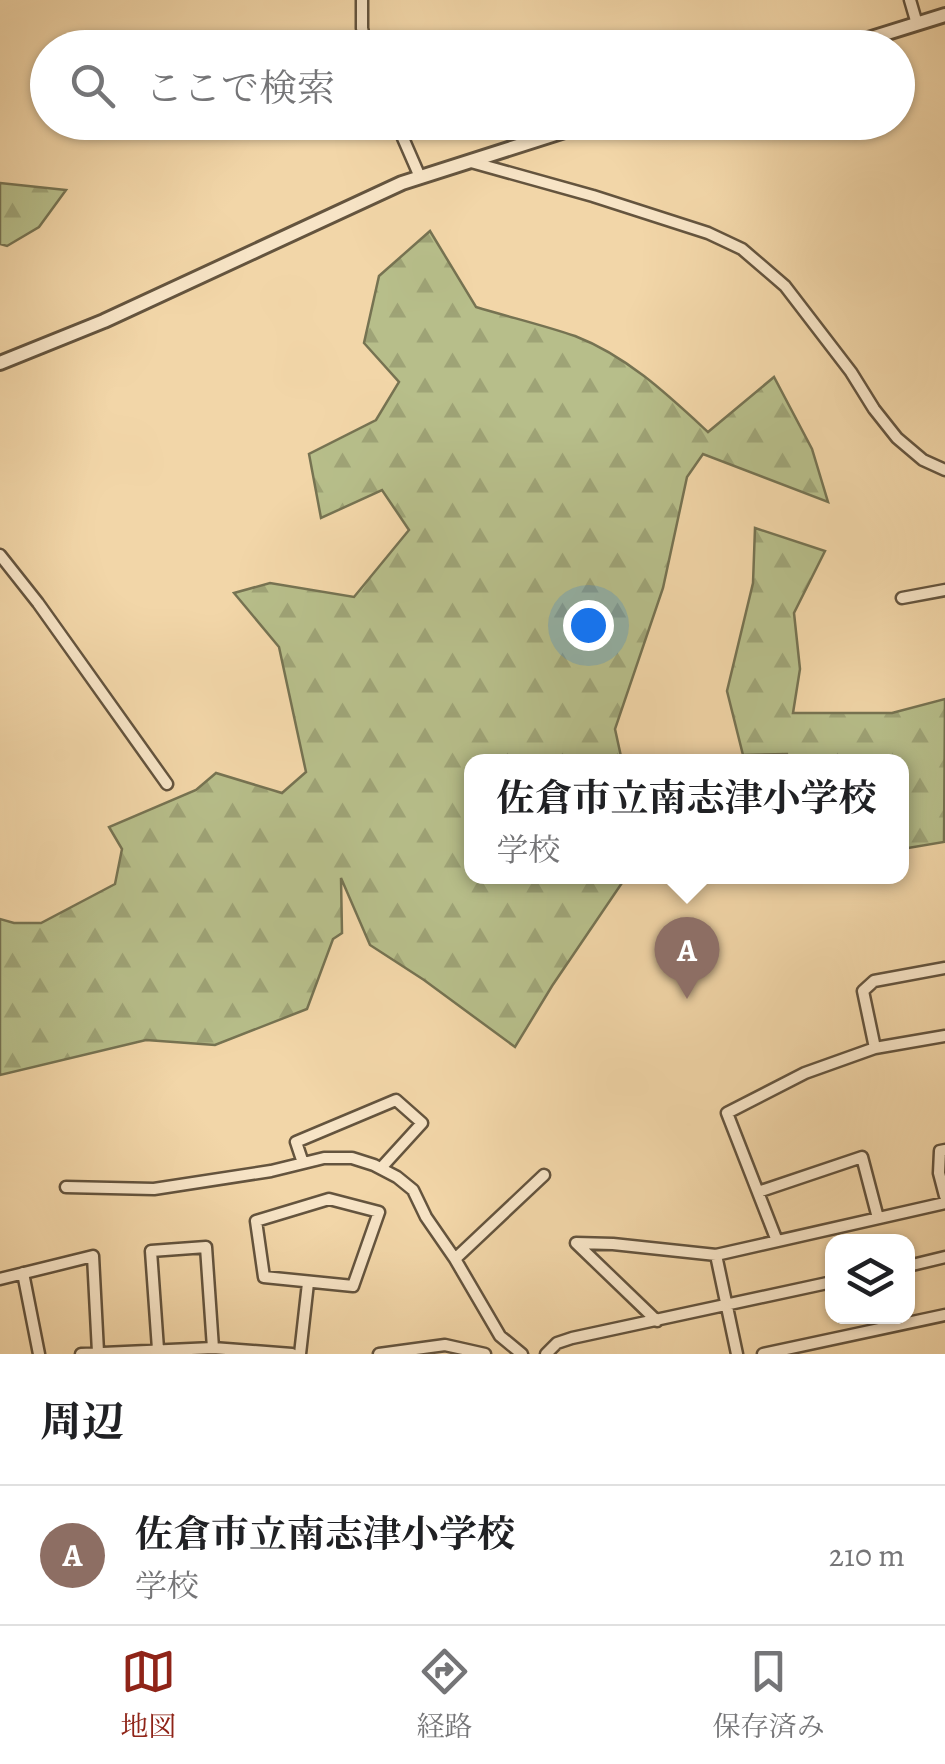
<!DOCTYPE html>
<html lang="ja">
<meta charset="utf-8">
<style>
:root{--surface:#fff;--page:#f6f6f6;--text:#202124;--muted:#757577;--line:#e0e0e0;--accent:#8f2418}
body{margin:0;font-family:Alegreya,"Noto Serif JP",serif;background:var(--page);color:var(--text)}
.controls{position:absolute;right:30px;bottom:30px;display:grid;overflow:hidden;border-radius:20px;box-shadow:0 2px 8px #0004}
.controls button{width:90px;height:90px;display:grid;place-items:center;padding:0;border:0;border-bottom:2px solid var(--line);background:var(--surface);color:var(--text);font:50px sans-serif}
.you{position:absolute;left:588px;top:625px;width:35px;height:35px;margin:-25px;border:8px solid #fff;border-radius:50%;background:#1a73e8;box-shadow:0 0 0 15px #1a73e833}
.badge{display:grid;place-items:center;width:65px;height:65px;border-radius:50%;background:var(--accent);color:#fff;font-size:32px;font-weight:700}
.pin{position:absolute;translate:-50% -82px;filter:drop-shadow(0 2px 5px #0008)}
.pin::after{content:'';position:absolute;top:52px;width:35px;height:30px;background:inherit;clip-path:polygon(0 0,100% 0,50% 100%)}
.popup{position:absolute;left:464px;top:754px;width:445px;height:130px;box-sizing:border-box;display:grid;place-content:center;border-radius:20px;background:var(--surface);filter:drop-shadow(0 2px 8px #0005);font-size:32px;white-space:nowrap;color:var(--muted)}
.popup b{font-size:38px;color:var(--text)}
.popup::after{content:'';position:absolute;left:50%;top:100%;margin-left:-20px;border:20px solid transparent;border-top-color:var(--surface)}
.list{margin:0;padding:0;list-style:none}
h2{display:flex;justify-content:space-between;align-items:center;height:130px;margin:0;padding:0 40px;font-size:42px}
h2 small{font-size:32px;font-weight:400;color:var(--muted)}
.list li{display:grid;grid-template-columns:65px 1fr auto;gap:30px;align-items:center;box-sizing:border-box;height:140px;padding:0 40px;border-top:2px solid var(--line)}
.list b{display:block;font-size:38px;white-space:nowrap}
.list p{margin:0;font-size:32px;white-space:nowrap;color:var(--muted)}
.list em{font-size:32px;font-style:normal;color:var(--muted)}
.icon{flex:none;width:55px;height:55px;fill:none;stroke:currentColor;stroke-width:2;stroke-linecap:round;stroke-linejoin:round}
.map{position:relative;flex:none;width:945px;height:1354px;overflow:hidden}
.search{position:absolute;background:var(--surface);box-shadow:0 2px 8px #0004;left:30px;right:30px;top:30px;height:110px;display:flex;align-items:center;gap:25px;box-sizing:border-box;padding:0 35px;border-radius:55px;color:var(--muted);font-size:38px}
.sheet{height:270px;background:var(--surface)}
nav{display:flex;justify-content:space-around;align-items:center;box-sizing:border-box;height:140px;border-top:2px solid var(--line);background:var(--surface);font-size:28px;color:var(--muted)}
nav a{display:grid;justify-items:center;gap:5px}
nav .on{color:var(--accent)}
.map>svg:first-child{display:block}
.forest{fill:url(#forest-firs);stroke:#767352;stroke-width:2.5}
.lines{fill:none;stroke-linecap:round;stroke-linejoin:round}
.minor-casing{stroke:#64543e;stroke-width:15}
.tertiary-casing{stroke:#64543e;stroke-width:18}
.minor{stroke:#f7e4c6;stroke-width:10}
.tertiary{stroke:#f7e4c6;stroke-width:12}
</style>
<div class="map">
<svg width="945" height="1354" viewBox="0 0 945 1354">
<defs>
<pattern id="forest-firs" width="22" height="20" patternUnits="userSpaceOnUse" patternTransform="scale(2.5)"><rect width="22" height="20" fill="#b7be8a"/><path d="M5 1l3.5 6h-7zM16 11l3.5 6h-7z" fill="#9ea376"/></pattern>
</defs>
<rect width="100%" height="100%" fill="#f2d6a8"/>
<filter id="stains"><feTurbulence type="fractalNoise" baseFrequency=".002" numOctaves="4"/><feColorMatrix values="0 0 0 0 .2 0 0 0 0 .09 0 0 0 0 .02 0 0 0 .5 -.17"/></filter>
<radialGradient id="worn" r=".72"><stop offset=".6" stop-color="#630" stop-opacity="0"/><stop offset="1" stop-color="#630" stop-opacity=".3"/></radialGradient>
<path class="forest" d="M0 183 66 190 39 227 7 246 0 244Z
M430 231 476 307C509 317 543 325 575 336 627 356 668 395 708 432L774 377 812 449 828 502 703 454 687 477 663 588 615 729 622 761 472 762V876L626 877 552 986 515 1047 424 980 370 945 341 878 342 933 333 939 307 1009 215 1045 146 1040 0 1075V919L14 923H41L115 884 122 849 109 827 196 790 216 773 282 793 306 772 279 647 234 593 270 583 354 597 409 530 382 490 321 518 309 454 376 420 399 382 364 343 379 276Z
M755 528 825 551 794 613 800 669 793 713H892L945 699 944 842 902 849V762H791L787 754 743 755 727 691 753 583Z"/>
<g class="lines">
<defs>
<path id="minor" d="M362 0V28L366 48
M910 0 917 24
M396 122 420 177
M471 162 593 196 708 233 742 249 785 286 851 372 874 409 897 438 923 460 945 470
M0 555 38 603 167 784
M902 598 945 590
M875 1048 863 991 874 981 945 968
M945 1150 940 1151 939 1173 945 1196
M303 1163 296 1142 396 1100 422 1123 381 1168
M66 1187 154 1189 271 1171 324 1158H352L374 1165 397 1177 413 1190 426 1217 455 1259 500 1336 522 1354
M758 1192 862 1157 878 1218
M329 1199 379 1212 353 1286 264 1277 256 1221Z
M777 1241 727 1113 805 1073 875 1048 945 1036
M716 1255 737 1354
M455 1259 544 1175
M908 1266 945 1257
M23 1273 39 1354
M0 1279 93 1256 98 1352
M657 1321 576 1243 613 1244 716 1255 945 1203
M158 1349 151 1251 206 1247 213 1348
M81 1354 213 1348 292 1354
M300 1354 308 1283
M379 1354 445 1345 485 1354
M546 1354 557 1343 572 1338 832 1282
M763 1354 945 1315"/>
<path id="tertiary" d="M839 48 945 15
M0 363 104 321 402 183 593 122"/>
</defs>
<use href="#minor" class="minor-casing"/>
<use href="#tertiary" class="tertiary-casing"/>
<use href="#minor" class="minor"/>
<use href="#tertiary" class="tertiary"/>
</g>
<rect width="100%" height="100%" filter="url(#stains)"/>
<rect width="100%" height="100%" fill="url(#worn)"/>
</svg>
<div class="controls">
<button><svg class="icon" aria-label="layers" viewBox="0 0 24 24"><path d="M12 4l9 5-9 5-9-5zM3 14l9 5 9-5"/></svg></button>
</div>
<div class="you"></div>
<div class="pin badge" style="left:687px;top:999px;background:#8d6e63">A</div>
<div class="popup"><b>佐倉市立南志津小学校</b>学校</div>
<div class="search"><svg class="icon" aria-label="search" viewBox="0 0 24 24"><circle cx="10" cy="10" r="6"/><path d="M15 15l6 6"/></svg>ここで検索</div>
</div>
<section class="sheet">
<h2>周辺<small></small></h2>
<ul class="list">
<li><span class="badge" style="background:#8d6e63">A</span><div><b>佐倉市立南志津小学校</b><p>学校</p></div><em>210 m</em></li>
</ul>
</section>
<nav>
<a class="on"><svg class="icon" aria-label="map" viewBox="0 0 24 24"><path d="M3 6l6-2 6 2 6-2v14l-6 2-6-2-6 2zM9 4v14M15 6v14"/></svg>地図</a>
<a><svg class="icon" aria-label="directions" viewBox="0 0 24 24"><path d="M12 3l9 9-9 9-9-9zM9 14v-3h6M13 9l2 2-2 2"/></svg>経路</a>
<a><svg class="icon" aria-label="saved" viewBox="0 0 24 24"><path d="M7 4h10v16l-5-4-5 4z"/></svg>保存済み</a>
</nav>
